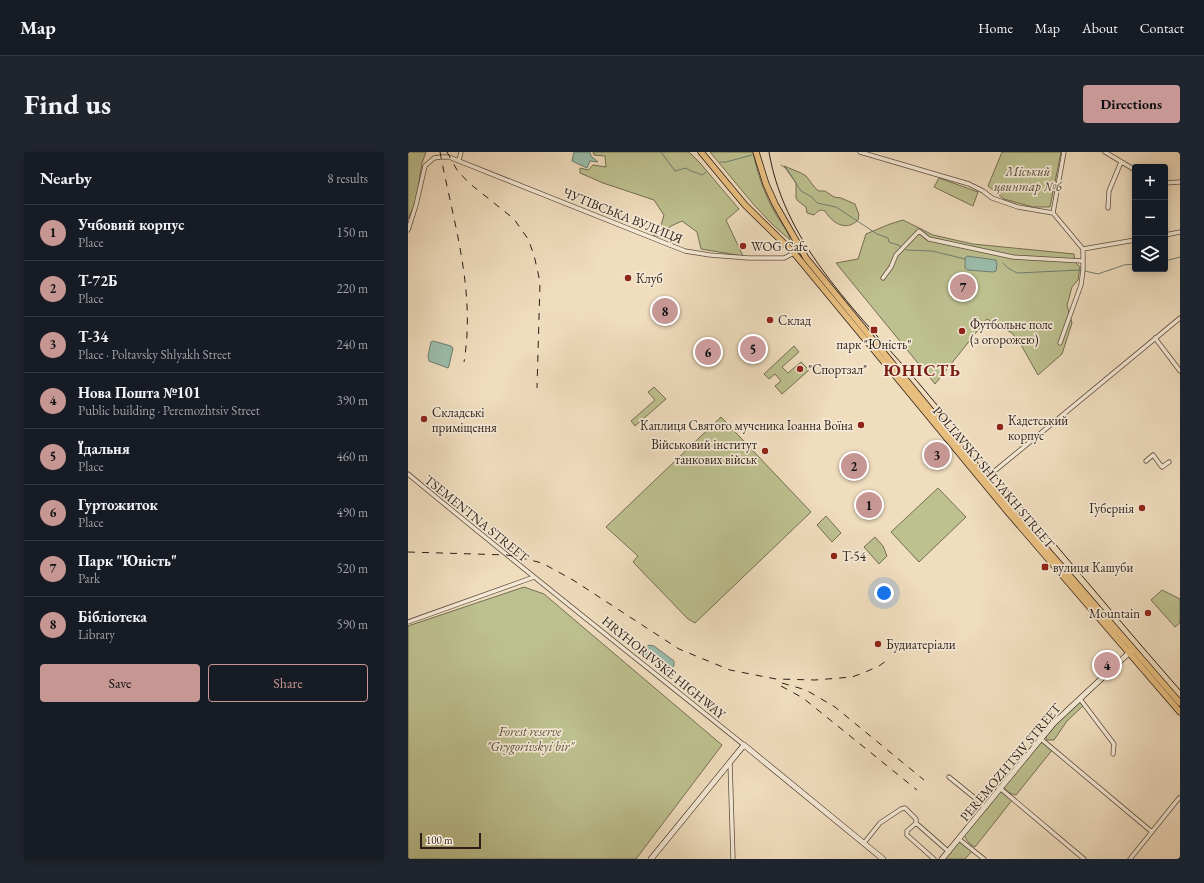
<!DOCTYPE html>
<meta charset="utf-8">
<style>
:root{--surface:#171b24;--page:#20242c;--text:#f1f3f6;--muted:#9ea1a6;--line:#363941;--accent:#c59692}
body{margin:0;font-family:"EB Garamond",serif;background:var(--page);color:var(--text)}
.controls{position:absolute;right:12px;top:12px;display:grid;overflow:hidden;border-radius:4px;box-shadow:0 2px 10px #0003}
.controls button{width:36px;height:36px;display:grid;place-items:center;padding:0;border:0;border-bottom:1px solid var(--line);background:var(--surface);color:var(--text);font:20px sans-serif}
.scale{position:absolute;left:12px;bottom:10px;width:61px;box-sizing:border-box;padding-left:4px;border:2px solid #2b1d18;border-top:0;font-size:11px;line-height:14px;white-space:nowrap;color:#2b1d18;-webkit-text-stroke:3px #f5e9d5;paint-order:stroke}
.you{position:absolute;left:476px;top:441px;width:14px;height:14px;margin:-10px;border:3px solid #fff;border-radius:50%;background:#1a73e8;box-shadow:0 0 0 6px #1a73e833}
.badge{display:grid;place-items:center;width:26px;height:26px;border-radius:50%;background:var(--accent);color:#111;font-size:13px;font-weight:700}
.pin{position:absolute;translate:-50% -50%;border:2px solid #fff;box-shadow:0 1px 4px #0006}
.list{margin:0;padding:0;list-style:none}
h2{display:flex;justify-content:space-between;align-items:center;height:52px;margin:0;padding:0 16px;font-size:17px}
h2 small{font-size:13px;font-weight:400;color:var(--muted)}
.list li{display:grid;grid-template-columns:26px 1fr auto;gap:12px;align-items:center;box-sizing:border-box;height:56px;padding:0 16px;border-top:1px solid var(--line)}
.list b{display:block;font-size:15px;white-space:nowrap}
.list p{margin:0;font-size:13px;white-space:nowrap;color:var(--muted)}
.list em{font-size:13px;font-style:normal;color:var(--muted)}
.actions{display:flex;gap:8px;padding:12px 16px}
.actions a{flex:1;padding:9px 0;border:1px solid var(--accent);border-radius:4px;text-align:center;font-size:14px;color:var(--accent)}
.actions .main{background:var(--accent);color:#111}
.icon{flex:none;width:22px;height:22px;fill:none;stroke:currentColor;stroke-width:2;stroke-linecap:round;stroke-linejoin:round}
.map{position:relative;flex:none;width:772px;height:707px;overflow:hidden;border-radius:4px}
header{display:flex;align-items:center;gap:24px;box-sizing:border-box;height:56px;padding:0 20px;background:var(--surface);border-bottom:1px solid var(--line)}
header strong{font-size:19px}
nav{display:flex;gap:22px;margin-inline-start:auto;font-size:14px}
.intro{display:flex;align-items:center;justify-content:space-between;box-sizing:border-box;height:96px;padding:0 24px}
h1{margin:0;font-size:28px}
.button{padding:10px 18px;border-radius:4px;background:var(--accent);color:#111;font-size:14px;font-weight:700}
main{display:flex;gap:24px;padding:0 24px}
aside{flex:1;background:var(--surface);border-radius:4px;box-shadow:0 2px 10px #0003}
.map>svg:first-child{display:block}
.green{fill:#bdc08f;stroke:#746e54}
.water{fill:#9bbdac;stroke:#6e7d71}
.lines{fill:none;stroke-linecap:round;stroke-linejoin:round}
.stream{stroke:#6e7d71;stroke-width:1}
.street-casing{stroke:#5c4d42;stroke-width:5}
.secondary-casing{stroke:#2b1d18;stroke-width:6}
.primary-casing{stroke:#2b1d18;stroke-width:7}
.street{stroke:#f5e9d5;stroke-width:3.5}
.secondary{stroke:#f5e9d5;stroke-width:5}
.primary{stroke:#e8be7f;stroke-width:5.5}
.tram{stroke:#2b1d18;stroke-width:1}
.rail{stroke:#2b1d18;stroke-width:1;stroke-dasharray:7 7;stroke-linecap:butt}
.poi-dot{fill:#8f2418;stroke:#f5e9d5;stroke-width:1.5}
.labels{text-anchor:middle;stroke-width:3.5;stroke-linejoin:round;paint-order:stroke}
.park-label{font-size:13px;font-style:italic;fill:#574e3c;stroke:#f5e9d5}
.street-label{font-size:13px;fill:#2b1d18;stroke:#f5e9d5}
.poi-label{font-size:13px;fill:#2b1d18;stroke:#f5e9d5;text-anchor:start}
.district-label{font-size:17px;font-weight:bold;letter-spacing:1px;fill:#7a1f14;stroke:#f5e9d5}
</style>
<header>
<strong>Map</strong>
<nav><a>Home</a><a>Map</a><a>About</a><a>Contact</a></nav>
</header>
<div class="intro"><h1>Find us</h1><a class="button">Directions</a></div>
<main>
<aside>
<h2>Nearby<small>8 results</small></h2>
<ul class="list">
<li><span class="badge">1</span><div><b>Учбовий корпус</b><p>Place</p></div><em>150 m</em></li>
<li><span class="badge">2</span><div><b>Т-72Б</b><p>Place</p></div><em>220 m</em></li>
<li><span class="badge">3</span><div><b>T-34</b><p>Place · Poltavsky Shlyakh Street</p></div><em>240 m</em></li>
<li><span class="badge">4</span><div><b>Нова Пошта №101</b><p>Public building · Peremozhtsiv Street</p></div><em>390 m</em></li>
<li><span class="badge">5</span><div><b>Їдальня</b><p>Place</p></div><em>460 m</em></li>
<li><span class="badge">6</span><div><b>Гуртожиток</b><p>Place</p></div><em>490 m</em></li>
<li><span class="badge">7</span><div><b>Парк &quot;Юність&quot;</b><p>Park</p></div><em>520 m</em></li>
<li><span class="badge">8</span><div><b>Бібліотека</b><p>Library</p></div><em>590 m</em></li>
</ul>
<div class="actions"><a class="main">Save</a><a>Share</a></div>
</aside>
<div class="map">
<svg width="772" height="707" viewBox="0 0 772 707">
<rect width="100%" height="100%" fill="#f0ddbe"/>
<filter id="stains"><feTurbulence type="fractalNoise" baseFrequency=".005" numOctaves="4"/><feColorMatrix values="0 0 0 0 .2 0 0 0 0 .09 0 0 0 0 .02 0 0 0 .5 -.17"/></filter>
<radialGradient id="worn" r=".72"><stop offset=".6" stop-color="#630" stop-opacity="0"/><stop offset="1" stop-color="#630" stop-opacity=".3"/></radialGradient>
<path class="green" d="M0 0H18L14 11 8 49 0 67Z
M185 0H281L292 11 331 57 318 68 335 104 293 97 289 80 274 69 263 74 253 85 245 83 252 77 256 63 246 48 195 31 172 21V16L180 18 185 13 198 15 197 4 186 3Z
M302 0H345C349 20 356 41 366 59 370 67 382 81 382 88L365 73 346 53Z
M594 0H653L642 55H625L596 47 580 34Z
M376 14 393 21 398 24 408 37 411 39H417L426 45 433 46 447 52 451 63 450 68C438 80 424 71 417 59 412 57 410 59 406 63L399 61 398 55 390 49 388 46V31Z
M531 26 570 40 565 54 526 35Z
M495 68 525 83 565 92 666 102 667 110 672 115 670 128 664 135 659 153 664 171 654 202 630 223 612 191 604 181 579 167 527 232 428 111 450 107 458 82 482 72Z
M386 194 391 200 374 215 380 221 393 210 401 218 374 242 367 234 373 229 367 222 361 227 356 222Z
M246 235 258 247 227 274 223 269 247 248 240 240Z
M313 265 403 360 287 471 280 467 225 410 230 404 198 375Z
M530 336 558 365 511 410 483 380Z
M418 364 433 381 424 390 409 373Z
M467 385 475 394 479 404 471 412 456 395Z
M116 435 136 442 314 593 228 707H0V474Z
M754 438 772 447V471L767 475 743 448Z
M672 547 676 553 659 569 646 588H639L637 582Z
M636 590 645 597 608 643C602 642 598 639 595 633L630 591Z
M593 637 605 647 567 695C561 692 558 688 556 682Z
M551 687 565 698 557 707H534Z"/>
<path class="water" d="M166 0H182L183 4 190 10 182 9 179 16 164 9Z
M559 104 588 108 589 112 588 119 585 120 560 118 557 116V106Z
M25 189 43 194 45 196 41 214 40 216 21 209 20 204 23 190Z
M241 493 246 494 266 509V514L262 518 257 519 235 501 236 497Z"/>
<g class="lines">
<path class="stream" d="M253 0 267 19 278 16C283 20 288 20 294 23L298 20
M312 10H318L344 3
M373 13 379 17 393 39 404 45 409 51 428 55 469 82 480 86 481 90 490 93 499 98 524 99 557 107
M757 109 772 105
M595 111 600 116 609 121 673 118
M677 119 690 122 716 113 727 112"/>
<defs>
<path id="street" d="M452 0 561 32 575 39 584 46 610 55 645 61 675 97V118L673 133 652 191
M697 0 727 18
M51 8 53 0
M757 31 772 30
M700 56 701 39 713 10
M645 61 656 0
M0 78 8 53 17 14 26 6 33 5H41L277 99 302 103 341 106H376L386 101
M757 83 772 80
M675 97 727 88
M475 126 483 115 488 103 511 79 521 87 605 105 674 109
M747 186 772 219
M738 309 745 303 754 315 761 310
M0 322C111 414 224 503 336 593
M577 327 772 166
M0 470 126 425
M672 547 706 592 705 602
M633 587 744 680
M322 610 325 707
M541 625 578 655
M593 637 676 707
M508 671 499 679V683L526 707
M551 687 576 707
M456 691 472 671 493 657 497 656 508 667V671L541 700
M722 707 771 646"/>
<path id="secondary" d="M243 707 336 593 475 707
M534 707 646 571 724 498"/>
<path id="primary" d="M293 0 337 53 387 102
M348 0 358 32 367 52 398 106 602 355 772 551
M386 101 599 359 772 560"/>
</defs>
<use href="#street" class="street-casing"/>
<use href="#secondary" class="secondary-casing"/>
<use href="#primary" class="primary-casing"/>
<use href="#street" class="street"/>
<use href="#secondary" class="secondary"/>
<use href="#primary" class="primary"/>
<path class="tram" d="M361 0C377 96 455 165 514 235 538 263 560 292 584 320 603 343 623 364 643 387 686 438 728 488 772 538"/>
<path class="rail" d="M32 0C45 69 68 138 56 210
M39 0 49 18 61 31 106 67 120 87 126 103 132 130 129 236
M0 400 99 403 114 406 134 411 165 428 271 497 322 518 368 527 407 528 444 525 455 521 471 514 481 507
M374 531 398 538 427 555 516 628
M373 534 395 546 509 638"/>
</g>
<g class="poi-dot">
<circle cx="335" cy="94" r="4"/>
<circle cx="220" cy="126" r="4"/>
<circle cx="362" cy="168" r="4"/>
<rect x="462" y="174" width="8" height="8" rx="2"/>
<circle cx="554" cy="179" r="4"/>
<circle cx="392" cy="217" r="4"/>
<circle cx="16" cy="267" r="4"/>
<circle cx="453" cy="273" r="4"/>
<circle cx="592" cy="275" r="4"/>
<circle cx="357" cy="299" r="4"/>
<circle cx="734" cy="356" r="4"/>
<circle cx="426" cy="404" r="4"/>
<rect x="633" y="411" width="8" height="8" rx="2"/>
<circle cx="740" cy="461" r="4"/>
<circle cx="470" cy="492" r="4"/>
</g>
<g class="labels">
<g class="park-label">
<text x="620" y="24">Міський<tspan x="620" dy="15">цвинтар №6</tspan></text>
<text x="122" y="584">Forest reserve<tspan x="122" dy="15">"Grygorivskyi bir"</tspan></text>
</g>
<g class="street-label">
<text transform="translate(215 63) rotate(22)" y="5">ЧУТІВСЬКА ВУЛИЦЯ</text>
<text transform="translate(586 325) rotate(50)" y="5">POLTAVSKY SHLYAKH STREET</text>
<text transform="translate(69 366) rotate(39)" y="5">TSEMENTNA STREET</text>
<text transform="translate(256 515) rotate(39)" y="5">HRYHORIVSKE HIGHWAY</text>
<text transform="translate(602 610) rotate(-50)" y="5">PEREMOZHTSIV STREET</text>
</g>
<g class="poi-label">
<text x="343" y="99">WOG Cafe</text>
<text x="228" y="131">Клуб</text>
<text x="370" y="173">Склад</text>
<text x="562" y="177">Футбольне поле<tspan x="562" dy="15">(з огорожею)</tspan></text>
<text x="466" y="197" text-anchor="middle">парк "Юність"</text>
<text x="400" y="222">"Спортзал"</text>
<text x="24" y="265">Складські<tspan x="24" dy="15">приміщення</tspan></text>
<text x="600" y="273">Кадетський<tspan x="600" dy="15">корпус</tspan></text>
<text x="445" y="278" text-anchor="end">Каплиця Святого мученика Іоанна Воїна</text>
<text x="349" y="297" text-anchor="end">Військовий інститут<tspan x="349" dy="15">танкових військ</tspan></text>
<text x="726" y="361" text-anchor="end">Губернія</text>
<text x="434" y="409">Т-54</text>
<text x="645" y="420">вулиця Кашуби</text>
<text x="732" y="466" text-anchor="end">Mountain</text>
<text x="478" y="497">Будиатеріали</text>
</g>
<g class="district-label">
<text x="514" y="224">ЮНІСТЬ</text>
</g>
</g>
<rect width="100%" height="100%" filter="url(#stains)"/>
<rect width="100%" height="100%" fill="url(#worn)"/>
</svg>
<div class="controls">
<button>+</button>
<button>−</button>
<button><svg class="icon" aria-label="layers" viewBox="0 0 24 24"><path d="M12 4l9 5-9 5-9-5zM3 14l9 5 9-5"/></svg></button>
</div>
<div class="scale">100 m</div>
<div class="you"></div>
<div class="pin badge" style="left:461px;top:353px">1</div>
<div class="pin badge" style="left:446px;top:314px">2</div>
<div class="pin badge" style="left:529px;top:303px">3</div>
<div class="pin badge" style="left:699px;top:513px">4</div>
<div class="pin badge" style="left:345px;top:197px">5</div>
<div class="pin badge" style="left:300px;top:200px">6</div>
<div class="pin badge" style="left:555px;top:135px">7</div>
<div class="pin badge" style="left:257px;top:159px">8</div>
</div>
</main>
